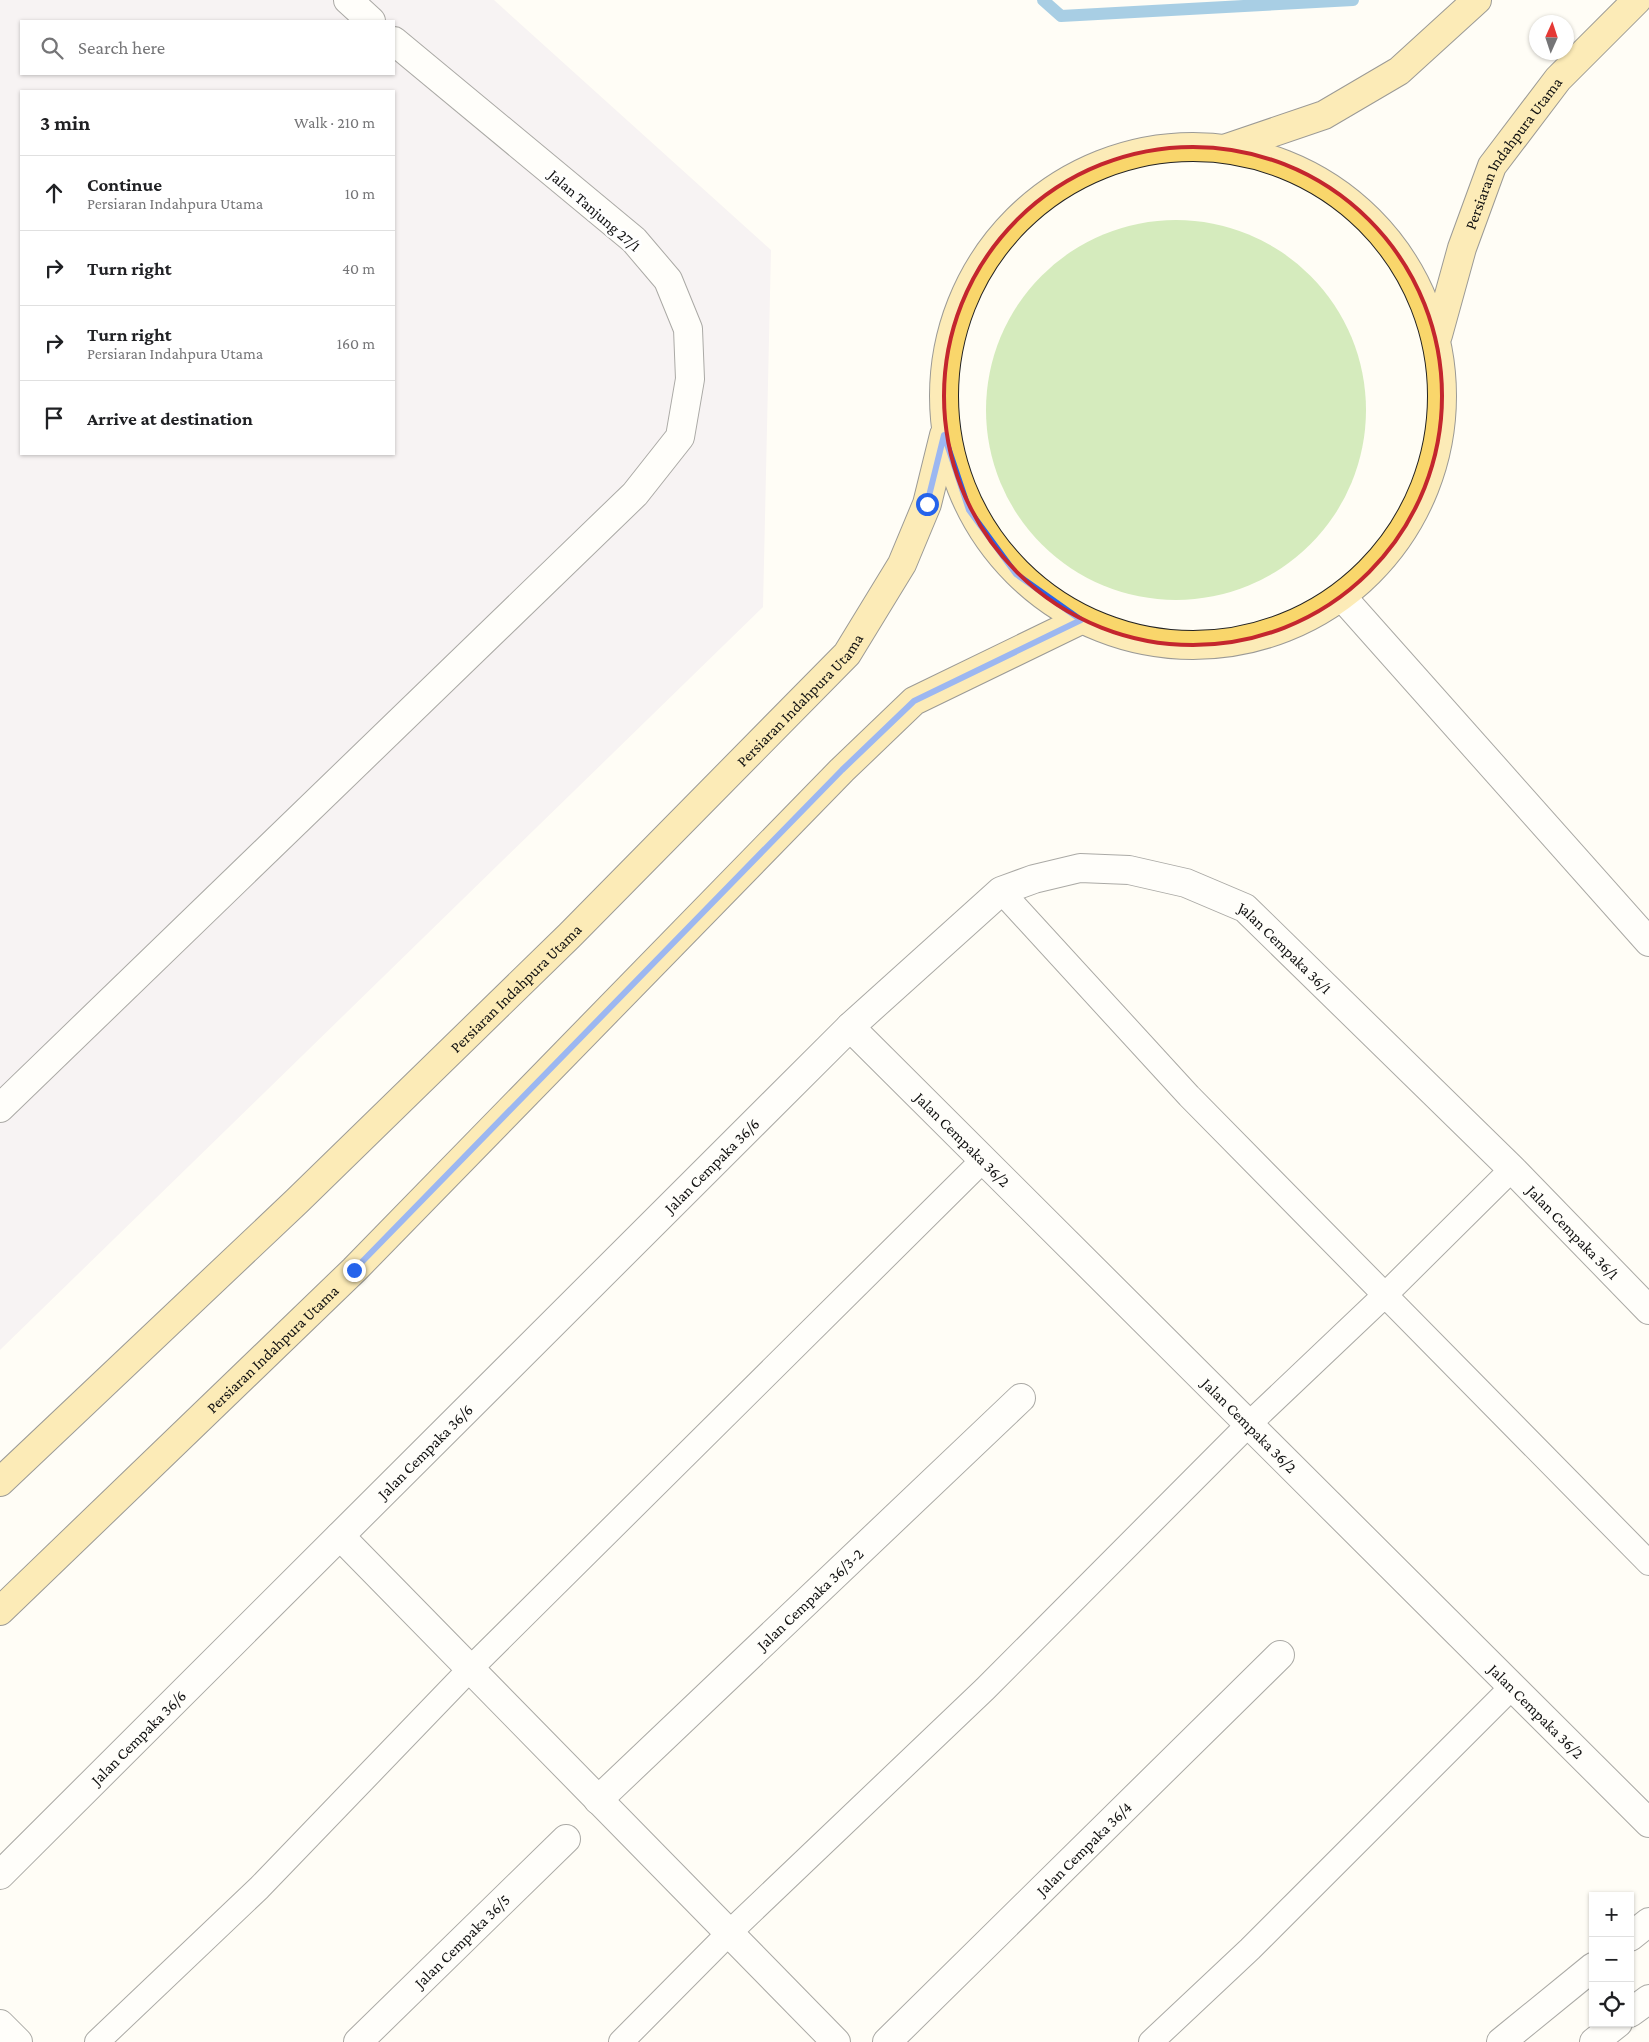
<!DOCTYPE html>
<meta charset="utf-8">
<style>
:root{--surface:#fff;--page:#f2f2f2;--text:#202124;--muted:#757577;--line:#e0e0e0}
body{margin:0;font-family:"Crimson Pro",serif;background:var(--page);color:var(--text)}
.controls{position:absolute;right:15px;bottom:15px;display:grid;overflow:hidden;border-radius:0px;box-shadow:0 1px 4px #0004}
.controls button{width:45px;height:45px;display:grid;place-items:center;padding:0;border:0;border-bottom:1px solid var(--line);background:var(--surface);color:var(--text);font:25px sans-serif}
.compass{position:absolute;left:1529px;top:15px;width:45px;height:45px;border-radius:50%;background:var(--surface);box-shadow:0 1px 4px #0004;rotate:3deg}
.stop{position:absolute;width:15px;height:15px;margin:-11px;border:4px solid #2563eb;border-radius:50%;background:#fff}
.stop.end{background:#2563eb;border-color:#fff;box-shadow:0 1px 5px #0008}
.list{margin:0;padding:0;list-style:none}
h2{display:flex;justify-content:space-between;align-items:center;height:65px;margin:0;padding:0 20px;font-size:21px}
h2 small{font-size:16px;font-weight:400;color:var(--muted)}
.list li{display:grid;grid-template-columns:32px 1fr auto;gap:15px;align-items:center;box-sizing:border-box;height:75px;padding:0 20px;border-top:1px solid var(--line)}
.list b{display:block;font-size:19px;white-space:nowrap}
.list p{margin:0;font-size:16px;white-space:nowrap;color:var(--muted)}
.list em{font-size:16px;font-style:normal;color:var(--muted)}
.icon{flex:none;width:28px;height:28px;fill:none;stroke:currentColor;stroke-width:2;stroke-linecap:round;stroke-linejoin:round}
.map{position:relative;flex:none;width:1649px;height:2042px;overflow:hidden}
.search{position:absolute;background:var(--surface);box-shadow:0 1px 4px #0004;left:20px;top:20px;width:375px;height:55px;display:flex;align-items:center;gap:12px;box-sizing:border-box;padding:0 18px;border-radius:0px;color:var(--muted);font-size:19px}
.panel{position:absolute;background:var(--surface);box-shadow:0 1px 4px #0004;left:20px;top:90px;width:375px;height:365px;border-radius:0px}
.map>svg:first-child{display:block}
.industrial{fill:#eee6ef;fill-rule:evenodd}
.green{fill:#d5ebbd}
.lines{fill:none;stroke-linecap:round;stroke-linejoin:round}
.stream{stroke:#3f96cf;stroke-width:12}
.service-casing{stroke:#444;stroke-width:26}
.minor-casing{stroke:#444;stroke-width:30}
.tertiary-casing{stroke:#444;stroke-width:30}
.primary-casing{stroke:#222;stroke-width:30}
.service{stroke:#fff;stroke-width:24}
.minor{stroke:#fff;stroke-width:28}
.tertiary{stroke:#fff;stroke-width:28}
.primary{stroke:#f9d66b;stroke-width:28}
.route{stroke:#2563eb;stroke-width:6}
.marked{fill:none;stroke:#c4262e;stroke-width:4;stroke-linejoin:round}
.labels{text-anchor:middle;stroke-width:5;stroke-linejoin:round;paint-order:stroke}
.street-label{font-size:16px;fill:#111;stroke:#fff}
</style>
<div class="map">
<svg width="1649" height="2042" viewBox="0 0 1649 2042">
<rect width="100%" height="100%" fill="#fffdf5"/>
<path class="industrial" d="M0 0H494L771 250 763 607 0 1350ZM21 21H394V74H21ZM21 91H394V454H21Z"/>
<path class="green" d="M986 410a190 190 0 1 1 380 0a190 190 0 1 1-380 0Z"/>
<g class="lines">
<path class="stream" d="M1043 0 1061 16 1353 0"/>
<defs>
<path id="service" d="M1001 891 1189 1096 1649 1563
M97 2042 259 1888 470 1669 983 1160
M621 2042 729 1933 985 1689 1249 1424 1386 1294 1512 1169
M1151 2042 1250 1949 1512 1687"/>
<g id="minor">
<path d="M348 0 371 21"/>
<path id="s1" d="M850 1027 1649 1823"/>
<path d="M0 1108 635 494 680 437 690 379 688 329 668 280 634 240 394 41"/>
<path d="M340 1536 836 2042"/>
<path id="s2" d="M598 1800 1021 1398"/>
<path id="s3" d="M0 1875 850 1027 1001 891 1034 879 1080 868 1129 870 1186 883 1245 908 1512 1169 1649 1310"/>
<path d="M1630 1937 1649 1922"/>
<path d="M0 2024 18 2042"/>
<path id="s4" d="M358 2042 566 1839"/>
<path id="s5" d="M887 2042 1280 1655"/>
<path d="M1501 2042 1593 1967"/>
</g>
<path id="tertiary" d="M1343 598 1649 942
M1630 2013 1649 1999
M1594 2042 1618 2023"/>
<g id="primary">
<circle cx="1193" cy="396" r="249"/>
<path d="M1227 148 1324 115 1399 71 1477 0"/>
<path id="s6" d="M1438 335 1462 248 1492 166 1558 79 1637 0"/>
<path id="s7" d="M0 1482 297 1201 570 935 847 654 902 564 927 504 944 435"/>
<path id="s8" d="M0 1611 354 1270 842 770 914 701 1081 620"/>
</g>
</defs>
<use href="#service" class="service-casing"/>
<use href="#minor" class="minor-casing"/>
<use href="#tertiary" class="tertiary-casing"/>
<use href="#primary" class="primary-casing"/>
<use href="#service" class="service"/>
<use href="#minor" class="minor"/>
<use href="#tertiary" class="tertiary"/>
<use href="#primary" class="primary"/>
</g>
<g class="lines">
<path class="route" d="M354 1270 842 770 914 701 1081 620 1016 574 969 510 944 435 927 504"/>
</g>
<path d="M0 0H1649V2042H0ZM944 396a249 249 0 1 1 498 0a249 249 0 1 1-498 0Z" fill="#fffdf5" fill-opacity=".55" fill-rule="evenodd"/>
<path class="marked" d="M944 396a249 249 0 1 1 498 0a249 249 0 1 1-498 0Z"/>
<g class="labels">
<g class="street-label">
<text dy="6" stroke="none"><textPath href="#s6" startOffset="199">Persiaran Indahpura Utama</textPath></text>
<text transform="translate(595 210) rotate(41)" y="6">Jalan Tanjung 27/1</text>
<text dy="6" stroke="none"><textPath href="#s7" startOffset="1119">Persiaran Indahpura Utama</textPath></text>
<text dy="6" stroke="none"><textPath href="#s3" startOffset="1714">Jalan Cempaka 36/1</textPath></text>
<text dy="6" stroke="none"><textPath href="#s7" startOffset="714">Persiaran Indahpura Utama</textPath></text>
<text dy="6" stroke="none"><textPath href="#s1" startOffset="159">Jalan Cempaka 36/2</textPath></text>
<text dy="6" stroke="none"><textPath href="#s3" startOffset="1005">Jalan Cempaka 36/6</textPath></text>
<text dy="6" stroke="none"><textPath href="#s3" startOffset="2119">Jalan Cempaka 36/1</textPath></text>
<text dy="6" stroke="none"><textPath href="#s8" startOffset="378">Persiaran Indahpura Utama</textPath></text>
<text dy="6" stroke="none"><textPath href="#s1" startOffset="564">Jalan Cempaka 36/2</textPath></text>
<text dy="6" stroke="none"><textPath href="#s3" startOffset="600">Jalan Cempaka 36/6</textPath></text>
<text dy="6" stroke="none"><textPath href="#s2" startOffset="292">Jalan Cempaka 36/3-2</textPath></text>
<text dy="6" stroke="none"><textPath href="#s1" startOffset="969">Jalan Cempaka 36/2</textPath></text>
<text dy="6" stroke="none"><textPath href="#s3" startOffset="195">Jalan Cempaka 36/6</textPath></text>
<text dy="6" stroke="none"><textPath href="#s5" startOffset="276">Jalan Cempaka 36/4</textPath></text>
<text dy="6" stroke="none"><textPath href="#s4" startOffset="145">Jalan Cempaka 36/5</textPath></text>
</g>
</g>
</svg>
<div class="controls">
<button>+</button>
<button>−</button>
<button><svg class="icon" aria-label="locate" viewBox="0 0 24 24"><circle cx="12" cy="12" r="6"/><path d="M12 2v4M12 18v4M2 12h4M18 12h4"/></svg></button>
</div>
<svg class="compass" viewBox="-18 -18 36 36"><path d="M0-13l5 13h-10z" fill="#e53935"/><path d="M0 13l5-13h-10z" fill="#757577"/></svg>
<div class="stop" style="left:927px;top:504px"></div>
<div class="stop end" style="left:354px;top:1270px"></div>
<div class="search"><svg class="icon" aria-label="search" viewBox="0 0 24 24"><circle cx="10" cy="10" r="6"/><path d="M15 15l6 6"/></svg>Search here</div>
<section class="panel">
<h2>3 min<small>Walk · 210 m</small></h2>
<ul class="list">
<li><svg class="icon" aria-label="ahead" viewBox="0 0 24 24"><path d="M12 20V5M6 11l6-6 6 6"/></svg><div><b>Continue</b><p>Persiaran Indahpura Utama</p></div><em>10 m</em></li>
<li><svg class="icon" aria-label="right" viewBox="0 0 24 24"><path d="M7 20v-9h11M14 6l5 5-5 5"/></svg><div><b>Turn right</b></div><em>40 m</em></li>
<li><svg class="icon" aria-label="right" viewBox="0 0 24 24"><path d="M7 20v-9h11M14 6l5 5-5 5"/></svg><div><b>Turn right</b><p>Persiaran Indahpura Utama</p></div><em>160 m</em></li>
<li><svg class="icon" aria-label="arrive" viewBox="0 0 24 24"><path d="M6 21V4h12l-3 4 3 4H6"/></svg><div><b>Arrive at destination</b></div></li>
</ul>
</section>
</div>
